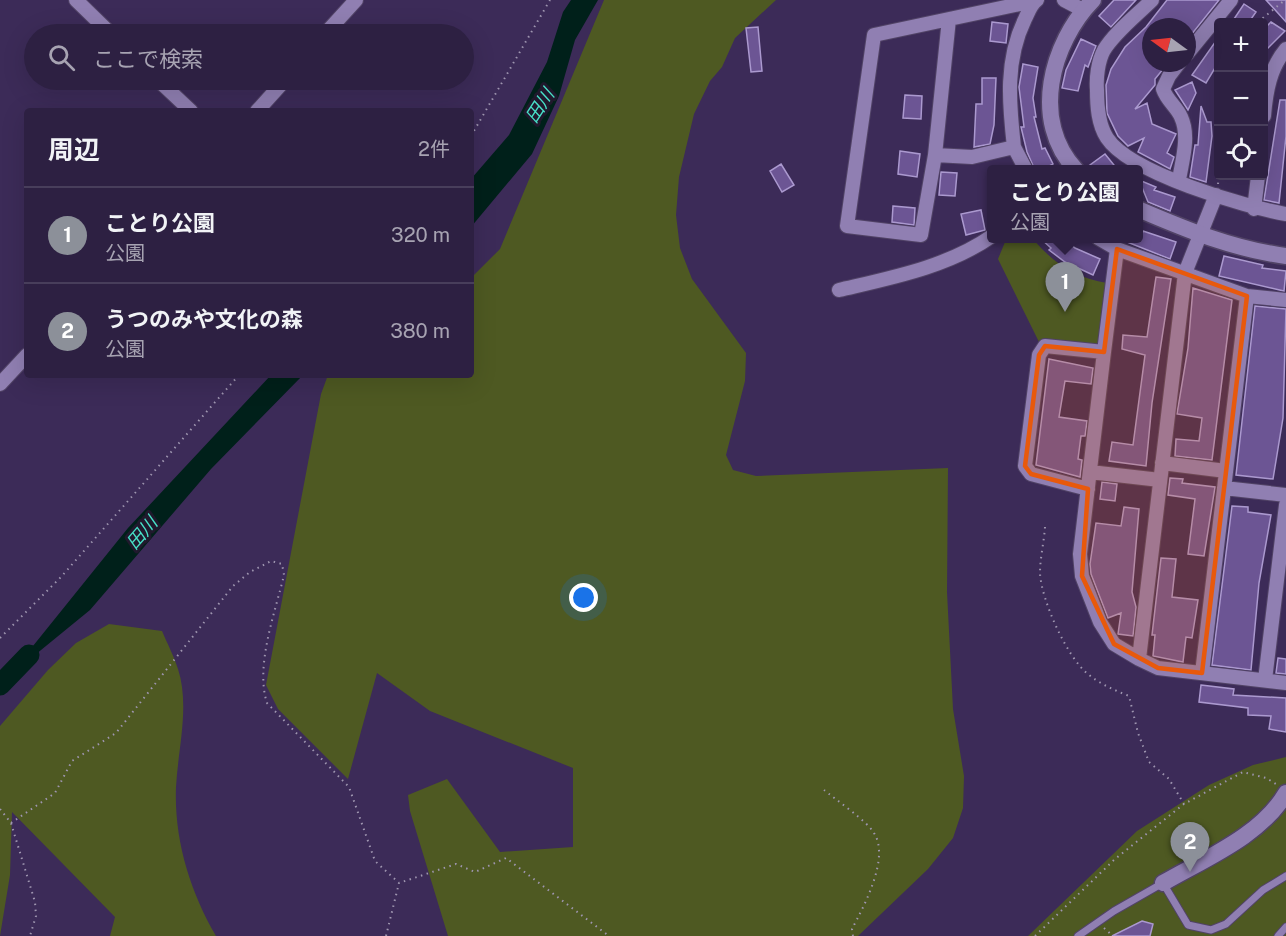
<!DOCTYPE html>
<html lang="ja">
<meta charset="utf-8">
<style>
:root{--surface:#2d2042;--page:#392d4d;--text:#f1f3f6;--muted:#a7a3b2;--line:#483e5b;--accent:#8c9099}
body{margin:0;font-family:"Public Sans","Noto Sans JP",sans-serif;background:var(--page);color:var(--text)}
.controls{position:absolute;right:18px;top:18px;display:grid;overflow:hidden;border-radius:6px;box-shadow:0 6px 24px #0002}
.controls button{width:54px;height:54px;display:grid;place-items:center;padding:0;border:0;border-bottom:2px solid var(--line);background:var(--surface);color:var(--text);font:30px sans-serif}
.compass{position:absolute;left:1142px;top:18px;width:54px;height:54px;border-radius:50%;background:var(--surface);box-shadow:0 6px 24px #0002;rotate:285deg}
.you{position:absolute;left:584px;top:598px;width:21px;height:21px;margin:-15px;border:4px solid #fff;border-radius:50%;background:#1a73e8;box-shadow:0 0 0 9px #1a73e833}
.badge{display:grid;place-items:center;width:39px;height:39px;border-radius:50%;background:var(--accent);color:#fff;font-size:20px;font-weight:700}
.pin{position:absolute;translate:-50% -50px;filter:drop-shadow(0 2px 3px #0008)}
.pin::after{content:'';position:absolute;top:32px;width:21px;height:18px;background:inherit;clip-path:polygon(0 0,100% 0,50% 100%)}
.popup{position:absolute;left:987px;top:165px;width:156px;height:78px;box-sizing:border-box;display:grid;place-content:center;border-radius:6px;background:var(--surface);filter:drop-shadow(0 2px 4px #0005);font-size:20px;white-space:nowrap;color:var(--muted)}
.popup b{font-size:22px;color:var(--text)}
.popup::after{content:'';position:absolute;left:50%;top:100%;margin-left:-12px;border:12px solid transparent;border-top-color:var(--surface)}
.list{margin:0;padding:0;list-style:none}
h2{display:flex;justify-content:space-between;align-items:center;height:78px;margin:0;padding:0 24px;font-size:26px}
h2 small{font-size:20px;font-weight:400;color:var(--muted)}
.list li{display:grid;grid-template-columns:39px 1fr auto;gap:18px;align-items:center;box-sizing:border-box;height:96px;padding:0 24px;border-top:2px solid var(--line)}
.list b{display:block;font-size:22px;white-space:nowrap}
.list p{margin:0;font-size:20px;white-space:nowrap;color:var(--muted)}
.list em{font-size:20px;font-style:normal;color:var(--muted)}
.icon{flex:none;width:33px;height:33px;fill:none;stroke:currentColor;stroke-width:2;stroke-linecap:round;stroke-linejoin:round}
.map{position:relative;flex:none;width:1286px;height:936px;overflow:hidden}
.search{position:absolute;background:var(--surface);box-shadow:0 6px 24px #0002;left:24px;top:24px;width:450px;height:66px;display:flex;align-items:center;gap:15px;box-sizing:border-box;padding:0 21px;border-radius:33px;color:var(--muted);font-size:22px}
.panel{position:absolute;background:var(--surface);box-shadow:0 6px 24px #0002;left:24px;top:108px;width:450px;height:270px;border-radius:6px}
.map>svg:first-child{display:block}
.green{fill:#4e5922}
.water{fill:#00201a}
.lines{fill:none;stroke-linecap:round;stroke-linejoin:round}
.river{stroke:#00201a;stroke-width:21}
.building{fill:#6c5594;stroke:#ab99cf;stroke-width:1.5}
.service-casing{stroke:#514366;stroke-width:9}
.minor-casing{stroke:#514366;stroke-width:16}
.tertiary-casing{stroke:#514366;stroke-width:19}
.path{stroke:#9f96b0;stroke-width:2;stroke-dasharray:1.5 4.5;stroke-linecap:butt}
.service{stroke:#907fb2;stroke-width:7}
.minor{stroke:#907fb2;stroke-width:14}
.tertiary{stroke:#907fb2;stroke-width:16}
.marked{fill:#e8590c;fill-opacity:0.2;stroke:#e8590c;stroke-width:4.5;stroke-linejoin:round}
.labels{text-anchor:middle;stroke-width:6;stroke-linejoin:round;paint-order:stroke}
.water-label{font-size:18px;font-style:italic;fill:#48e1c8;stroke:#20192d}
</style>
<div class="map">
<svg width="1286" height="936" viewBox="0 0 1286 936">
<rect width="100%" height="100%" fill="#3c2b58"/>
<path class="green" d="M604 0H776L735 38 722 67 710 81 694 114 679 177 676 215 680 248 692 279 746 353 745 381 726 455 733 470 756 476 948 468 947 592 953 709 964 776 963 808 953 838 928 869 858 936H448L410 811 408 795 447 779 500 852 573 847V768L430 711 377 673 348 779 278 709 266 685 321 394 328 375H471V278L500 249Z
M1009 239H1033C1053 263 1076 278 1107 283L1101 348 1039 342 998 259 1005 242Z
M109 624 162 631C167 643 174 656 178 669 190 706 178 749 176 787 174 840 190 891 216 936H110L115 917 12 812 10 875 0 936V726L48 670 76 643Z
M1286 757V936H1028L1137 831 1209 785 1253 765Z"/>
<path class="water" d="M571 0H598L575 40 559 96 532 154 471 227V179L509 135 547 62 563 12Z
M271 375H303L211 469 90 610 8 677 128 528Z"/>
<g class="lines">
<path class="river" d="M0 685 29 655"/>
</g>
<path class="building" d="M1114 0H1136L1111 27 1099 16Z
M1167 0H1219L1187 40V27H1176L1171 23 1167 27H1151V63H1168L1155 79V85L1135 109 1147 103 1152 124 1176 134 1167 153 1174 157 1170 169 1138 152 1144 138 1128 146 1118 136 1107 113 1106 85 1111 69 1125 47 1146 27Z
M1266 0H1286V22L1277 12Z
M1244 4 1256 12 1249 22H1240L1234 19Z
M992 22 1008 24 1006 43 990 41Z
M1271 22 1285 31 1263 53V30Z
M758 27 762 71 751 72 746 28Z
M1218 38V63L1206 83 1192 75Z
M1081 39 1096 46 1088 67 1085 65 1078 91 1062 88 1066 70Z
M1023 64 1038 67 1033 98 1036 117H1034L1042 149 1045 148 1053 164 1042 170H1035L1027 152 1021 127H1024L1019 87Z
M982 78H996L994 125 990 144 974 147 976 104H982Z
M1192 82 1196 93 1188 110 1175 90Z
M905 95 922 96 921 119 903 118Z
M1280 100H1286V136L1279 203 1264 200Z
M1201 106 1207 122H1211L1212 136 1206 182 1190 177 1195 145H1198Z
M900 151 920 154 917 177 898 174Z
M1105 154 1118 170H1086V168Z
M781 164 794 185 782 192 770 171Z
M941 172 957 173 955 196 939 195Z
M1139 180 1156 187 1154 190 1175 197 1170 211 1148 202Z
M893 206 915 208 914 225 892 222Z
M981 210 985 230 966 235 961 214Z
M1143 231 1176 242 1170 259 1117 238H1141Z
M1040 238H1063L1075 248 1100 259 1093 275 1065 262 1049 250 1051 248Z
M1224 256 1263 265 1262 268 1286 271 1284 291 1219 276Z
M1156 277 1171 279 1152 403 1146 466 1109 461 1112 442 1133 445 1145 355 1122 349 1123 335 1147 337Z
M1193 288 1232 300 1212 460 1175 456 1176 439 1199 441 1202 418 1177 414 1188 348Z
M1255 306 1286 309 1283 418 1273 479 1236 475Z
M1049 359 1093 368 1091 384 1065 381 1059 417 1087 421 1085 436H1081L1078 459 1082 460 1080 477 1036 465Z
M1170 478 1183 479 1182 483 1215 487 1204 556 1188 554 1195 499 1168 495Z
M1102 482 1117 484 1115 501 1100 499Z
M1232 506 1248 507V512L1271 515 1259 583 1251 670 1212 665Z
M1124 507 1139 509 1132 592 1136 607 1133 636 1118 634 1121 613 1108 618 1091 574 1090 564 1096 523 1121 526Z
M1161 558 1176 559 1172 597 1198 600 1192 638 1186 637 1183 662 1153 656 1155 635H1152Z
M1278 658 1286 659V674L1276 673Z
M1201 685 1234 689 1233 695 1286 698V732L1269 729 1271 716 1248 715V708L1199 702Z
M1142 921 1153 924 1150 936H1112Z"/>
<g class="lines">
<defs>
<path id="service" d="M1078 936 1114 911 1163 883 1188 925 1211 930 1226 924 1263 890 1286 876
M1278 936 1286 927"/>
<path id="minor" d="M76 0 111 34
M1064 0 1083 10
M1152 0C1137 15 1115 32 1104 50 1098 61 1096 78 1097 90 1097 106 1098 124 1107 138 1130 173 1245 207 1286 214
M949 19 935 155 972 157 1014 147C1009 103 1005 60 1025 19 1028 13 1031 4 1037 0
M325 34 356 0
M1187 54 1231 0
M158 80 191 111
M257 111 285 80
M1264 116C1266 91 1270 68 1286 49
M1014 147 1026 170
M935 155 921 235 847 226 874 35 1034 1
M1179 180C1182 161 1190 136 1181 117 1177 107 1167 101 1163 89L1169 76 1179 63
M1254 209 1258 176
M1098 238 1117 249 1247 296 1286 300
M839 290C890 278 948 267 992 236
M1104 352 1080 554 1082 576 1100 622 1114 644 1139 659 1158 668 1286 683
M0 384 27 355
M1162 463 1226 471
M1090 472 1160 480
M1224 488 1286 495
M1088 489 1031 474 1025 466 1039 355 1045 346 1104 352 1117 249
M1139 659 1185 273 1216 195
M1202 673 1247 296
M1265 680 1286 505"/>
<path id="tertiary" d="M1076 170C1030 121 1051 43 1093 0
M1138 209C1187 230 1233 249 1286 256
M1163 883C1204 859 1261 836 1286 793"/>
</defs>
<use href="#service" class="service-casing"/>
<use href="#minor" class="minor-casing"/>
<use href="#tertiary" class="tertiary-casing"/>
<path class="path" d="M1258 22 1285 0
M471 136 550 0
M1218 184 1219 176
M1045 527C1044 542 1040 558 1040 573 1041 599 1067 658 1088 674 1100 684 1114 690 1129 696L1138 733 1149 762 1169 779 1184 804
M0 638 61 577 239 375
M824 790C835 799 868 822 874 833 890 858 864 906 852 929L853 936
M0 809 11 823 35 902 36 916 30 936
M11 823 55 793 72 761 116 733 233 586 250 572 271 561 282 564 284 575C275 613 255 666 267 703L349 787 375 861 399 883 456 864 475 872 506 858 609 936
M1104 928 1113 936
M386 936 399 883
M1035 936 1115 859 1184 804 1243 772 1266 778 1276 784"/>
<use href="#service" class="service"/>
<use href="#minor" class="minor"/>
<use href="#tertiary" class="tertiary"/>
</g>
<path class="marked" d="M1117 249 1247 296 1202 673 1158 668 1114 644 1082 576 1088 489 1031 474 1025 466 1039 355 1045 346 1104 352Z"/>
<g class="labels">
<g class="water-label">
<text transform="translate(540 106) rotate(-57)" y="6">田川</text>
<text transform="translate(142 533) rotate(-49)" y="6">田川</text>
</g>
</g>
</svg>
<div class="controls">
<button>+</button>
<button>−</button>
<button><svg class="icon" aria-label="locate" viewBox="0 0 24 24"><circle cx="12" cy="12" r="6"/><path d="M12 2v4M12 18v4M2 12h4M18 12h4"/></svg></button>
</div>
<svg class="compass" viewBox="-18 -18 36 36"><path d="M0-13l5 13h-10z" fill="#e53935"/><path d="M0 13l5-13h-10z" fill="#a7a3b2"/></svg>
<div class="you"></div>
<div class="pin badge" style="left:1065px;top:312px">1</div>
<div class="popup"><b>ことり公園</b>公園</div>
<div class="pin badge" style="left:1190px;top:872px">2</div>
<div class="search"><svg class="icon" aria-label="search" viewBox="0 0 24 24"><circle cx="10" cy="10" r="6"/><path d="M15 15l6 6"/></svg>ここで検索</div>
<section class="panel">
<h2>周辺<small>2件</small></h2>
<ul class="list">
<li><span class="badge">1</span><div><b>ことり公園</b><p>公園</p></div><em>320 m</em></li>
<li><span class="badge">2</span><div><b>うつのみや文化の森</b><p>公園</p></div><em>380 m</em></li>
</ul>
</section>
</div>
